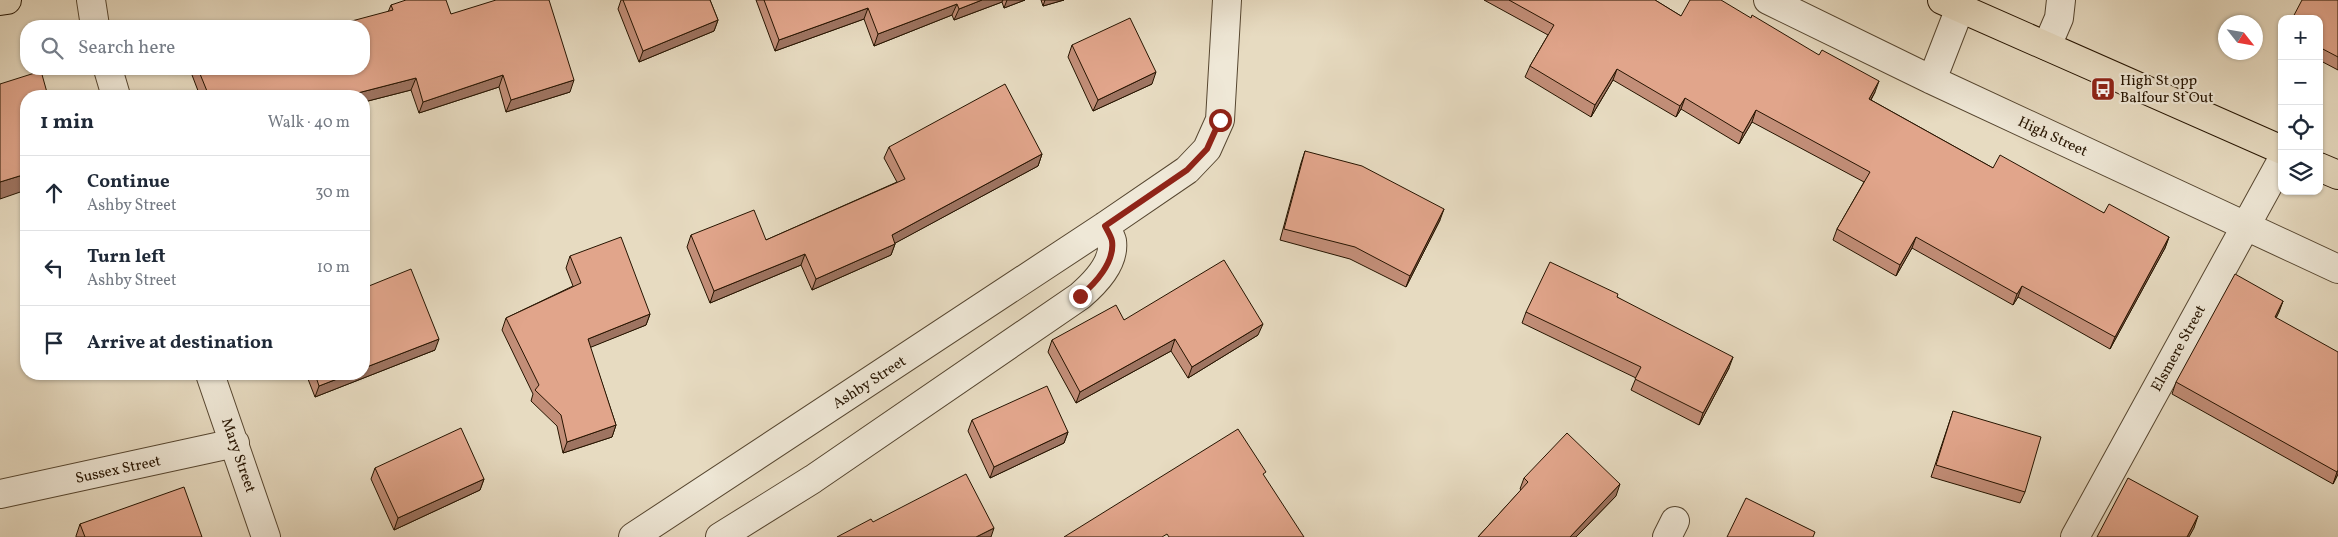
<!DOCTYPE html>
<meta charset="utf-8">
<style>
:root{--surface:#fff;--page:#f6f6f7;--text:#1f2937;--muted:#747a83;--line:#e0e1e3}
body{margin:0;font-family:Vollkorn,serif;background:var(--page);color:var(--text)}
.controls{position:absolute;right:15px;top:15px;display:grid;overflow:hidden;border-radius:10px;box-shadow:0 1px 4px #0004}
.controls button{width:45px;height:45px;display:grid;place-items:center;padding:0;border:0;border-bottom:1px solid var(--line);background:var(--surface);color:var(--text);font:25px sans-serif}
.compass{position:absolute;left:2218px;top:15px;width:45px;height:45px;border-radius:50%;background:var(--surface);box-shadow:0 1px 4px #0004;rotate:121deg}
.stop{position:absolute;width:15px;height:15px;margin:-11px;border:4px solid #8f2418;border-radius:50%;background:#fff}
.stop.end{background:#8f2418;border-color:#fff;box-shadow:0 1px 5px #0008}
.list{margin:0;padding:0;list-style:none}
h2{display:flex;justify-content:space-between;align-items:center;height:65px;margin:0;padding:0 20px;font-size:21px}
h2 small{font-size:16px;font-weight:400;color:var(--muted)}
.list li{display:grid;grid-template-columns:32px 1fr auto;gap:15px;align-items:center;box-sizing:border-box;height:75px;padding:0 20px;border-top:1px solid var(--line)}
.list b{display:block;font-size:19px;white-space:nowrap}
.list p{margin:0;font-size:16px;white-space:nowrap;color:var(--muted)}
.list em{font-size:16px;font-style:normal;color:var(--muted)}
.icon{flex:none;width:28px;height:28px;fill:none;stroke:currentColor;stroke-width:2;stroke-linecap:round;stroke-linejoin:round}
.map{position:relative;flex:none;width:2338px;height:537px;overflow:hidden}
.search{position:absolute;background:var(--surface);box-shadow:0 1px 4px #0004;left:20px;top:20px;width:350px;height:55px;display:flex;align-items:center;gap:12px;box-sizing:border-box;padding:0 18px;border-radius:20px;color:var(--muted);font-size:19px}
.panel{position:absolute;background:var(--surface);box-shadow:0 1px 4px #0004;left:20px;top:90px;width:350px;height:290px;border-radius:20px}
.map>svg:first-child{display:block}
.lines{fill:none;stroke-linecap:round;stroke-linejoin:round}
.minor-casing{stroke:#564630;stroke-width:30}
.major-casing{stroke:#261400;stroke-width:30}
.minor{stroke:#efe8d7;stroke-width:28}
.major{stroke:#e7dbc1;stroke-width:28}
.wall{fill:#c28e78;stroke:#261400}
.shaded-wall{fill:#9e7461;stroke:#261400}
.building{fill:#e1a58b;stroke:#261400}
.route{stroke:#8f2418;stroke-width:6}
.labels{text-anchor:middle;stroke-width:4.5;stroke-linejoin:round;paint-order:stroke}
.poi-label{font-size:15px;fill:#261400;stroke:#efe8d7;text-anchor:start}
.street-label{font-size:15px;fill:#261400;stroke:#efe8d7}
</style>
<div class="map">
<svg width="2338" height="537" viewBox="0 0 2338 537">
<rect width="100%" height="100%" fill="#e7dbc1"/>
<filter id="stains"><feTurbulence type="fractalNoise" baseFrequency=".004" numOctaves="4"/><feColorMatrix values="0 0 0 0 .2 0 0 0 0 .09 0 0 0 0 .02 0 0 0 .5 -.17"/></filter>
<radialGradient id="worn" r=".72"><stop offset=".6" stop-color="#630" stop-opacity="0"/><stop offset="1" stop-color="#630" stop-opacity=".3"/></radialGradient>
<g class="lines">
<defs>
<path id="minor" d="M91 0 95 26
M1768 0 1932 80 2338 269
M2047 46 2059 18 2061 0
M108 69 116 96
M1932 80 1960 8
M210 374 266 537
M0 494 235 443
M633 537 1105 226 1187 170 1207 149 1220 120 1227 0
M720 537 813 479 1080 296C1095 283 1115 263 1112 241 1111 236 1107 231 1105 226
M1667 537 1675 521
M2075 537 2282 160"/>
<path id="major" d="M1942 0 2282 150
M0 1 7 0
M2319 167 2338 175"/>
</defs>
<use href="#minor" class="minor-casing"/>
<use href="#major" class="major-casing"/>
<use href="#minor" class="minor"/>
<use href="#major" class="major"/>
</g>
<path class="wall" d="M621 0H710L718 20 714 31 639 62 618 9Z
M756 0H1025L1004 8 1002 2 954 20 952 15 874 46 864 19 775 51Z
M1041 0H1064L1043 6Z
M1484 0H1655L1681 16 1875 92 1871 100 1993 168 2104 213 2169 237 2165 248 2110 349 2018 297 2013 305 1912 248 1896 276 1833 240 1837 229 1864 182 1752 122 1739 144 1681 109 1676 117 1613 80 1591 117 1525 77 1530 66 1548 35Z
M2338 0V70L2319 60V19Z
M391 5 451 14 570 92 506 112 499 87 419 113 411 90 364 102V96H200L192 75 194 69H364Z
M1072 45 1152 84 1093 111 1068 57Z
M889 147 1042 154 1038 166 895 243V244L891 255 812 290 801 265 710 303 687 247 691 235 766 240 897 182 884 158Z
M1305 151 1440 220 1406 287 1350 259 1280 240 1301 163Z
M570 256 650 314 646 325 590 347 616 425 612 437 563 453 557 426 531 401 533 394 502 330 506 318 573 286 566 268Z
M1617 297 1729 368 1699 425 1631 390 1636 378 1522 323 1526 312Z
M2283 301 2276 318 2338 474 2333 484 2172 394 2176 382Z
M1124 320 1258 335 1188 378 1171 351 1076 403 1048 352 1052 340Z
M435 350 315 397 306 374H364Z
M1953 411 2025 492 2020 503 1931 477Z
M972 420 1068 432 1064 443 990 478 968 431Z
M375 468 484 479 480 490 394 530 371 479Z
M1524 478 1616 496 1576 537H1478L1521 490 1520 489Z
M80 524 202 537H76V536Z"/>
<path class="shaded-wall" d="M982 0H1003L1002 2 954 20 959 9Z
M1007 0H1025L1004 8Z
M1045 0H1064L1043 6Z
M957 4 952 15 874 46 878 34Z
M868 8 864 19 775 51 779 40Z
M718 20 714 31 639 62 643 51Z
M1617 69 1613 80 1591 117 1595 105Z
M1156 72 1152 84 1093 111 1098 100Z
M503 75 499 87 419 113 423 102Z
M416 78 411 90 364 102V96H346Z
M574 80 570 92 506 112 511 100Z
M1879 81 1875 92 1865 110 1869 99Z
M1685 98 1681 109 1676 117 1680 106Z
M1756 110 1752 122 1739 144 1743 133Z
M1042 154 1038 166 888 247 892 235Z
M26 174V190L0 199V182Z
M1444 209 1440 220 1406 287 1410 276Z
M1916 237 1912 248 1896 276 1900 265Z
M2169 237 2165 248 2110 349 2115 337Z
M895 244 891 255 812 290 816 279Z
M805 254 801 265 710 303 714 291Z
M2022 286 2018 297 2013 305 2017 294Z
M2283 301 2279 312 2271 328 2275 317Z
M650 314 646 325 584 350 588 339Z
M1263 324 1258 335 1188 378 1192 367Z
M439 339 435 350 315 397 319 386 350 374H364V368Z
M1175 339 1171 351 1076 403 1080 392Z
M1733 357 1729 368 1699 425 1703 413Z
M616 425 612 437 563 453 567 442Z
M1068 432 1064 443 990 478 994 467Z
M2338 470V474L2333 484 2337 472Z
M484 479 480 490 394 530 398 518Z
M1620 484 1616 496 1576 537H1570Z
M2198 516 2194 528 2189 537H2187Z
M994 528 991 537H976Z"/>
<path class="building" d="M406 0H446L451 14 496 0H549L574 80 511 100 503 75 423 102 416 78 346 96H209L198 69H364V26H333L393 10 391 5Z
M623 0H710L718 20 643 51Z
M764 0H982L959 9 957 4 878 34 868 8 779 40Z
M1509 0H1655L1681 16 1690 0H1721L1751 18 1752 15 1819 55 1822 50 1879 81 1869 99 1993 168 2000 155 2104 213 2109 204 2169 237 2115 337 2022 286 2017 294 1916 237 1900 265 1837 229 1870 172 1756 110 1743 133 1685 98 1680 106 1617 69 1595 105 1530 66 1554 25Z
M2302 0H2338V57L2319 47V19H2292Z
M1130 18 1156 72 1098 100 1072 45Z
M41 71 48 96H26V174L0 182V84Z
M1005 84 1042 154 892 235 895 244 816 279 805 254 714 291 691 235 754 210 766 240 905 179 889 147Z
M1305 151 1362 166 1444 209 1410 276 1355 247 1284 229Z
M621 237 650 314 588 339 616 425 567 442 561 415 535 390 539 385 506 318 581 283 570 256Z
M1224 260 1263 324 1192 367 1175 339 1080 392 1052 340 1116 305 1124 320Z
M1550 262 1618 294 1617 297 1733 357 1703 413 1635 379 1641 367 1526 312Z
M411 269 439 339 364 368V288Z
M2235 274 2283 301 2275 317 2338 352V470L2337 472 2176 382Z
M315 374H350L319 386Z
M1047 386 1068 432 994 467 972 420Z
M1953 411 2041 437 2025 492 1936 465Z
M461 428 484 479 398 518 375 468Z
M1238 429 1266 472 1263 474 1304 537H1169L1167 534 1162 537H1064Z
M1567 433 1620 484 1570 537H1478L1528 482 1524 478Z
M966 474 994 528 976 537H837L871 519 873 522Z
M2128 478 2198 516 2187 537H2097Z
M184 487 202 537H85L80 524Z
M1746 498 1815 532 1813 537H1727Z"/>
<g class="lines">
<path class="route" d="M1080 296C1095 284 1115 262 1112 241 1111 236 1107 230 1105 226L1187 170 1207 149 1220 120"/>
</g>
<defs>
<symbol id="bus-square" viewBox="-11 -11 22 22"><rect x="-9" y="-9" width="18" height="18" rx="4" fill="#8f2418" stroke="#efe8d7"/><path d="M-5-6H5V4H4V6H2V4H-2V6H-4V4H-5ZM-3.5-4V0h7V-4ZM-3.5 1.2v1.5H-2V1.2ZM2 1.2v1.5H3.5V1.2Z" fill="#fff"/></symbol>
</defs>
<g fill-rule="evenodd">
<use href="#bus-square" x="2089" y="75" width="28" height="28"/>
</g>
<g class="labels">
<g class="poi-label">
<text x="2120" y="85">High St opp<tspan x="2120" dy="17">Balfour St Out</tspan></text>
</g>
<g class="street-label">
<text transform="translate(2053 136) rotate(25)" y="5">High Street</text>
<text transform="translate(2178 348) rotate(-61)" y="5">Elsmere Street</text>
<text transform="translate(869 382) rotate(-33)" y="5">Ashby Street</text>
<text transform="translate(239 455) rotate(71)" y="5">Mary Street</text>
<text transform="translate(118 469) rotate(-12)" y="5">Sussex Street</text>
</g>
</g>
<rect width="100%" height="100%" filter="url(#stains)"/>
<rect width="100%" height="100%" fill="url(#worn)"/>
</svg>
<div class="controls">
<button>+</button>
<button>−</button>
<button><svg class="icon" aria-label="locate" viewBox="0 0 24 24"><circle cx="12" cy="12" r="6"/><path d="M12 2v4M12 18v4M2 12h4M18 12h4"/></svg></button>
<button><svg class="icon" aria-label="layers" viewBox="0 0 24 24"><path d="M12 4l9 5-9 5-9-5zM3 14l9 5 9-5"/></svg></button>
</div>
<svg class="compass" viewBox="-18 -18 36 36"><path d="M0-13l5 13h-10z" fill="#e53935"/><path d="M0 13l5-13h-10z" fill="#747a83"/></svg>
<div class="stop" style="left:1220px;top:120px"></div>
<div class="stop end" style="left:1080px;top:296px"></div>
<div class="search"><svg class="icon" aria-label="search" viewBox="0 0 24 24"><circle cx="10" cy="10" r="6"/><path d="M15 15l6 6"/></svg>Search here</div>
<section class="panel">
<h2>1 min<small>Walk · 40 m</small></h2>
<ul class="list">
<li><svg class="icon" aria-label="ahead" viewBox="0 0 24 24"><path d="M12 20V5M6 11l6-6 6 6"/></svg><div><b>Continue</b><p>Ashby Street</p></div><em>30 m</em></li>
<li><svg class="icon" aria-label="left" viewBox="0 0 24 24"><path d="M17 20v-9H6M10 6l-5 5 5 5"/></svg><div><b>Turn left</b><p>Ashby Street</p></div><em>10 m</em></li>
<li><svg class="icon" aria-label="arrive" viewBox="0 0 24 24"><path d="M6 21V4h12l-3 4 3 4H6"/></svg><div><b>Arrive at destination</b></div></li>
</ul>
</section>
</div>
